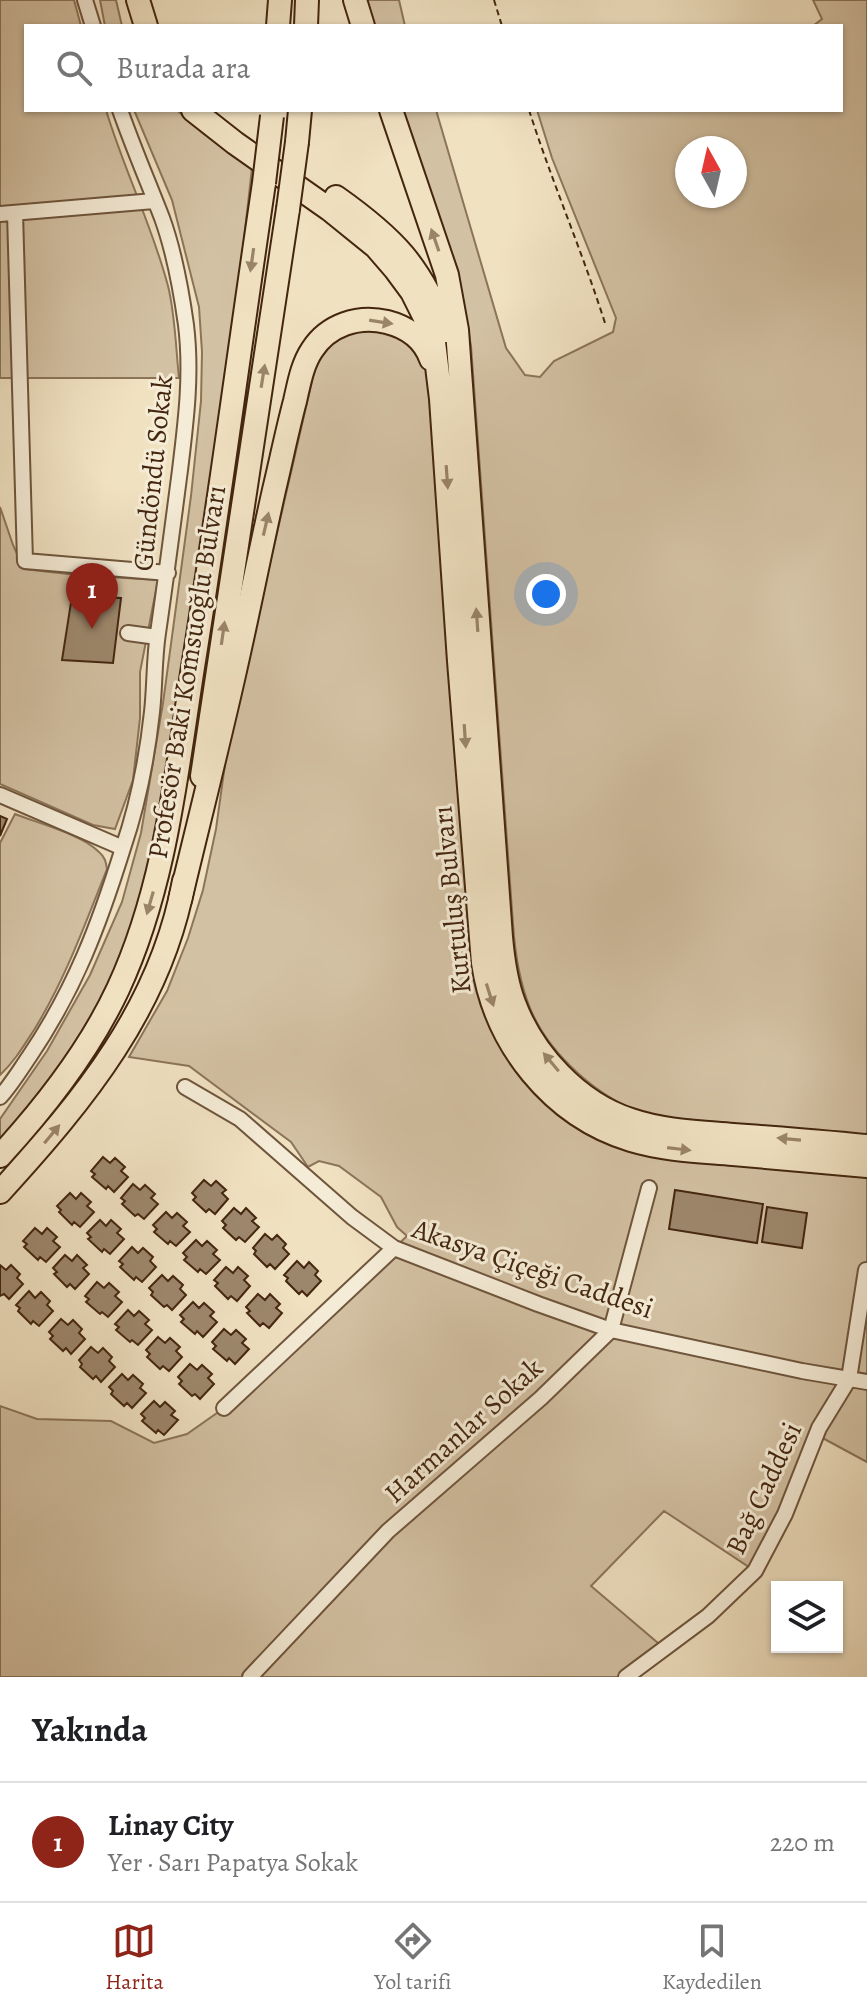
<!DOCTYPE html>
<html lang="tr">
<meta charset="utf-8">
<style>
:root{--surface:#fff;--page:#f2f2f2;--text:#202124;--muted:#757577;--line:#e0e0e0;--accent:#8f2418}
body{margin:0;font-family:Alegreya,serif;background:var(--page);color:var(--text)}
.controls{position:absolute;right:24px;bottom:24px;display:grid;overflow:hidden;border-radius:0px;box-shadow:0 2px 6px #0004}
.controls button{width:72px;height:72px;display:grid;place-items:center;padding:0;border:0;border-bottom:2px solid var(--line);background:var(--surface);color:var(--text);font:40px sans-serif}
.compass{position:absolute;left:675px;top:136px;width:72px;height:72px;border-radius:50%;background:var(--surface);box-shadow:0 2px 6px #0004;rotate:352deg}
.you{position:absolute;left:546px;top:594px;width:28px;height:28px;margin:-20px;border:6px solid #fff;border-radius:50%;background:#1a73e8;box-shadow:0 0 0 12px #1a73e833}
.badge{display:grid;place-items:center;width:52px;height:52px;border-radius:50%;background:var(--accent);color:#fff;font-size:26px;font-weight:700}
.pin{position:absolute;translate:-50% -66px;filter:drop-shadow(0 2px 4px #0008)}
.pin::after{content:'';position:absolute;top:42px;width:28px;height:24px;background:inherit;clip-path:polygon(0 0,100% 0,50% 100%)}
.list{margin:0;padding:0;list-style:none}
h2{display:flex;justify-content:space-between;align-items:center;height:104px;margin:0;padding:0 32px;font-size:34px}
h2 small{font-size:26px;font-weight:400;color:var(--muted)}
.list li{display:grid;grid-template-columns:52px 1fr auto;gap:24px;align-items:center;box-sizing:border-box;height:120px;padding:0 32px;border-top:2px solid var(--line)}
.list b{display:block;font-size:30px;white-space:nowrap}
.list p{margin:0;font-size:26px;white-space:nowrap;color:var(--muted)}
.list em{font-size:26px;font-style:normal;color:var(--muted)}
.icon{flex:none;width:44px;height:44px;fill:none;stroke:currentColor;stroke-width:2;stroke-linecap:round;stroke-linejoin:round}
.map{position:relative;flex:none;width:867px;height:1677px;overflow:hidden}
.search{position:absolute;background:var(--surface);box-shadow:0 2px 6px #0004;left:24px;right:24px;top:24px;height:88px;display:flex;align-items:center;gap:20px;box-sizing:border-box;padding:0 28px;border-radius:0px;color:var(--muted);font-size:30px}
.sheet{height:224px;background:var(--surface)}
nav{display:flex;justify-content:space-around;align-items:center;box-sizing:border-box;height:112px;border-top:2px solid var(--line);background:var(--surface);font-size:22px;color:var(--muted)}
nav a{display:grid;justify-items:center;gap:4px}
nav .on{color:var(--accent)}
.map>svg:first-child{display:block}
.green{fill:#d3c1a3;stroke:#8c7459;stroke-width:2;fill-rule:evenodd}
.building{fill:#9d876c;stroke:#44260f;stroke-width:2}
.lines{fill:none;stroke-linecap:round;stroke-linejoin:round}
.minor-casing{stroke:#6f553c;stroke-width:18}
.primary-casing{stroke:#44260f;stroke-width:26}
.trunk-casing{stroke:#44260f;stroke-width:26}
.path{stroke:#44260f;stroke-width:2;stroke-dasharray:6 4;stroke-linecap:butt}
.minor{stroke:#f5ecd7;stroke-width:14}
.primary{stroke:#f0e1c1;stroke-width:22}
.trunk{stroke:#f0e1c1;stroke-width:22}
.primary-bridge-casing{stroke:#44260f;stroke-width:26;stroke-linecap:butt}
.primary-bridge{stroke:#f0e1c1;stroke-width:22}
.oneway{fill:#9a8468}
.labels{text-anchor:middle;stroke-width:6;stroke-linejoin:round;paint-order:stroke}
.street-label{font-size:28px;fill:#44260f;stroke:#f5ecd7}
</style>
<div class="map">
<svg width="867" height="1677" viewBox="0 0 867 1677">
<rect width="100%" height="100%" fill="#f0e1c1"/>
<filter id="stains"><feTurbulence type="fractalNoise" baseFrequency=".0025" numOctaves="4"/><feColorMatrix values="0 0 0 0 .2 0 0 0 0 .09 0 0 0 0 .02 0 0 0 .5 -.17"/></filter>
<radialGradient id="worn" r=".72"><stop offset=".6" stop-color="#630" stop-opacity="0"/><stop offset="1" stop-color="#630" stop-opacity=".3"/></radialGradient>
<path class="green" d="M0 0H74L81 26H26V110H106C124 170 152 225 168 286 175 313 176 350 179 378H0Z
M100 0H116L122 26H105Z
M367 0H399L405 26H375Z
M813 0H867V1136C816 1131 766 1128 715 1122 693 1120 670 1119 649 1114 601 1102 548 1053 530 1008 519 981 515 953 513 924L471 346 462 293 447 240 401 110H436L506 348 525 375 540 377 554 361 613 332 616 318 552 158 537 110H841V26H813L822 19ZM687 148H735V196H687Z
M134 110H177L204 134 252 168 237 301 167 796 131 938 85 1036 0 1145V1119L47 1051 90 975 122 902 141 833 163 703 191 496 201 401 202 352 199 307 172 200Z
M362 327 407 336 422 356 430 384 436 496 454 721 541 1093 867 1175V1462L817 1435 755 1571 664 1511 591 1586 665 1649 626 1677H0V1406L37 1419 111 1421 154 1443 187 1434 224 1408 407 1236 397 1227 381 1197 339 1166 319 1161 308 1167 291 1142 189 1066 129 1057 167 991 188 938 203 890 216 829 227 750 315 368C328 340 333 337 362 327Z
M0 507 13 545 24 569 77 575 158 580 140 672V718L133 780 115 829 93 825 0 784Z
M15 814C38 823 83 835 99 852 105 857 106 862 107 869 85 924 65 980 34 1030 23 1047 14 1062 0 1075V843Z"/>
<path class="building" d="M72 596 121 598 113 663 62 660Z
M0 816 7 819 0 836Z
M103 1157 110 1163 115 1158 125 1167 121 1171 128 1177 114 1192 108 1186 106 1189 92 1177 95 1174 91 1171Z
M204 1180 211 1186 216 1181 226 1190 222 1193 228 1199 215 1214 209 1209 206 1212 193 1200 196 1197 192 1193Z
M133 1184 140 1190 145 1185 155 1194 151 1198 158 1204 144 1219 138 1214 135 1216 122 1204 125 1201 121 1198Z
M675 1190 763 1204 757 1243 669 1229Z
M70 1193 76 1199 81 1193 91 1202 87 1206 94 1212 80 1227 74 1222 72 1225 59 1212 61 1210 57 1206Z
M767 1207 807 1213 802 1248 762 1242Z
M234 1208 241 1214 246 1208 256 1218 252 1221 259 1227 245 1242 239 1237 236 1240 223 1228 226 1225 222 1221Z
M166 1212 172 1218 177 1213 187 1222 183 1226 190 1232 176 1246 170 1241 168 1244 154 1232 157 1229 153 1225Z
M100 1220 106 1226 111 1220 121 1229 117 1233 124 1239 110 1254 104 1249 102 1252 88 1239 91 1237 87 1233Z
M35 1228 42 1234 47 1228 57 1237 53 1241 60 1247 46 1262 40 1257 38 1260 24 1247 27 1244 23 1241Z
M265 1234 272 1240 277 1235 286 1244 283 1248 289 1254 275 1269 270 1264 267 1267 254 1254 256 1251 253 1248Z
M196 1240 202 1246 207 1241 217 1250 213 1254 220 1260 206 1274 200 1269 198 1272 184 1260 187 1257 183 1253Z
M132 1247 138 1253 143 1248 153 1257 150 1261 156 1267 142 1282 136 1277 134 1280 120 1267 123 1264 119 1261Z
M65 1255 72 1261 77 1255 87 1265 83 1268 89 1274 75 1289 70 1284 67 1287 54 1274 57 1272 53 1268Z
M297 1261 304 1268 309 1262 318 1271 315 1275 321 1281 307 1296 302 1291 299 1294 286 1281 288 1278 284 1275Z
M0 1265 6 1270 11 1265 20 1274 17 1278 23 1284 9 1299 4 1294 0 1296Z
M226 1267 233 1273 238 1267 248 1276 244 1280 250 1286 237 1301 231 1296 228 1299 215 1286 218 1283 214 1280Z
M162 1275 168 1281 173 1276 183 1285 180 1289 186 1295 172 1310 167 1305 164 1307 151 1295 153 1292 149 1288Z
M97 1282 104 1288 109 1283 119 1292 115 1296 122 1302 108 1317 102 1312 100 1314 86 1302 89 1299 85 1296Z
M29 1291 35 1298 41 1292 50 1301 47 1305 53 1311 39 1326 33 1321 31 1324 18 1311 20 1308 16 1305Z
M258 1294 265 1300 270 1294 280 1304 276 1308 282 1313 269 1328 263 1323 260 1326 247 1313 250 1311 246 1307Z
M193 1302 199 1308 204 1303 214 1312 210 1316 217 1322 203 1337 197 1331 195 1334 181 1322 184 1319 180 1315Z
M128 1310 134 1316 139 1311 149 1320 145 1324 152 1330 138 1345 132 1340 130 1342 116 1330 119 1327 115 1324Z
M61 1319 68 1325 73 1320 82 1329 79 1333 85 1339 71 1354 66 1348 63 1351 50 1339 53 1336 49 1332Z
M224 1329 231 1335 236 1330 246 1339 242 1343 249 1349 235 1364 229 1358 227 1361 213 1349 216 1346 212 1342Z
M158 1337 165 1343 170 1338 180 1347 176 1351 182 1357 169 1371 163 1366 160 1369 147 1357 150 1354 146 1350Z
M91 1347 98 1353 103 1348 112 1357 109 1361 115 1367 101 1382 96 1376 93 1379 80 1367 82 1364 79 1360Z
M190 1364 197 1370 202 1365 212 1374 208 1378 214 1384 200 1399 195 1394 192 1396 179 1384 182 1381 178 1377Z
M122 1374 128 1380 133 1375 143 1384 140 1388 146 1393 132 1408 127 1403 124 1406 111 1394 113 1391 109 1387Z
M154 1401 160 1407 165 1402 175 1411 171 1415 178 1420 164 1435 158 1430 156 1433 142 1421 145 1418 141 1414Z"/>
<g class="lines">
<defs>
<path id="minor" d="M85 0 93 26
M120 110C133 147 148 182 162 218 174 251 181 289 186 325 192 374 186 421 180 470 173 524 166 578 158 633 154 659 155 685 152 712 147 758 138 804 123 848
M15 213 25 561 168 573
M0 214 154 201
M128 633 157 637
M0 795 123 848C99 925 75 989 29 1057 20 1070 11 1085 0 1097
M185 1087 240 1119 352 1217 394 1248 538 1304 611 1330 802 1371 867 1382
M224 1408 394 1248
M250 1677 388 1531 541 1398 611 1330 649 1188
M626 1677 708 1616 755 1571 785 1514 819 1428 849 1379 866 1270"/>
<path id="primary" d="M306 26 307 0
M297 142 300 110
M202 776 288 209
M0 1156C46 1106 89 1051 118 989 165 888 176 776 193 667 219 506 240 344 264 183
M0 1192C84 1100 161 1007 184 881"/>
<path id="trunk" d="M138 0 146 26
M355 0 363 26
M278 26 280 0
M193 110 235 143 329 209 376 247 395 269 412 292 426 320 434 342 441 399 459 661 483 963C495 1044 552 1116 631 1140 664 1150 699 1151 733 1154 778 1158 822 1162 867 1166
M391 110 447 275 457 330 501 937C503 959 506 982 514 1003 533 1054 578 1103 631 1120 663 1131 699 1132 733 1135 778 1138 822 1142 867 1146
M336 197C394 238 420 265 446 331
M180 900C198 825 217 750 234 675 248 614 260 552 274 490 281 461 287 431 295 401 299 384 302 365 312 350 328 325 358 315 387 322 407 327 424 339 431 359"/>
</defs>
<use href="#minor" class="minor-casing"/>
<use href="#primary" class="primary-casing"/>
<use href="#trunk" class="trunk-casing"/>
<path class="path" d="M494 0 502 26
M529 110C552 182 582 251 605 323"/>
<use href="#minor" class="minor"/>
<use href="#primary" class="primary"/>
<use href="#trunk" class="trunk"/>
<defs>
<path id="primary-bridge" d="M264 183 272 116
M288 209 297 142"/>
</defs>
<use href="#primary-bridge" class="primary-bridge-casing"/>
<use href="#primary-bridge" class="primary-bridge"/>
</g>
<defs><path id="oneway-solid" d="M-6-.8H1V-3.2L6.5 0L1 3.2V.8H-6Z" transform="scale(2)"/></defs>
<g class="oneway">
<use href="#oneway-solid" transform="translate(435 240) rotate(-109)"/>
<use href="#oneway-solid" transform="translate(252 260) rotate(98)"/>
<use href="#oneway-solid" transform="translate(381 322) rotate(9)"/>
<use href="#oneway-solid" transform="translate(263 376) rotate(-81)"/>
<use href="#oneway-solid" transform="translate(447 477) rotate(86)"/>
<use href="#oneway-solid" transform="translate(266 524) rotate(-77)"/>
<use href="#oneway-solid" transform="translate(477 620) rotate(-94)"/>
<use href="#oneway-solid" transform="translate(223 633) rotate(-82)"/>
<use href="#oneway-solid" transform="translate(465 736) rotate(86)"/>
<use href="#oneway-solid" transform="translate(150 903) rotate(106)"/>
<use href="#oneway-solid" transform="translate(490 995) rotate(72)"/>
<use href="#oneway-solid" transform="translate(551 1062) rotate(-130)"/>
<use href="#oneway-solid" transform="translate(52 1134) rotate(-50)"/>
<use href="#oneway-solid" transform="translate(789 1139) rotate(-175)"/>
<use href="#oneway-solid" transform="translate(679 1149) rotate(7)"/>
</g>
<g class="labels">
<g class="street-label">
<text transform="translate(152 473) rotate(-84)" y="10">Gündöndü Sokak</text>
<text transform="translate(186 672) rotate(-81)" y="10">Profesör Baki Komsuoğlu Bulvarı</text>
<text transform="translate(451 900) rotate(-96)" y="10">Kurtuluş Bulvarı</text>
<text transform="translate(533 1268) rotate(19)" y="10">Akasya Çiçeği Caddesi</text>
<text transform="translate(463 1430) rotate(-42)" y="10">Harmanlar Sokak</text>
<text transform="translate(763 1488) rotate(-65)" y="10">Bağ Caddesi</text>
</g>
</g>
<rect width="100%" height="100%" filter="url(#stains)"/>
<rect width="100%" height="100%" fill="url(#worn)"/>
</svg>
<div class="controls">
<button><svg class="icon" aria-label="layers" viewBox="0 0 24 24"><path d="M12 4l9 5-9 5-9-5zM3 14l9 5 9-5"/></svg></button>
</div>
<svg class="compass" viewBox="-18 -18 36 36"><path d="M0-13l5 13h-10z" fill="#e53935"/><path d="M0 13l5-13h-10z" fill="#757577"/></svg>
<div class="you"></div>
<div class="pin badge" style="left:92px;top:629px">1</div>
<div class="search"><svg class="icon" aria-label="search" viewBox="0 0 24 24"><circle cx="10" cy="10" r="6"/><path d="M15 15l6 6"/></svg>Burada ara</div>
</div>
<section class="sheet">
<h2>Yakında<small></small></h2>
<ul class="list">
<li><span class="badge">1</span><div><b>Linay City</b><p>Yer · Sarı Papatya Sokak</p></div><em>220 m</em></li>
</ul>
</section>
<nav>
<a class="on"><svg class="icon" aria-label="map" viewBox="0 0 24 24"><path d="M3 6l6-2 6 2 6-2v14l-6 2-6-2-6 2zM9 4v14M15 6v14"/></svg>Harita</a>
<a><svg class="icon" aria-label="directions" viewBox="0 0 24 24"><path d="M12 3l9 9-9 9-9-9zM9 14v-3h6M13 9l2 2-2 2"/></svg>Yol tarifi</a>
<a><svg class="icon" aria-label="saved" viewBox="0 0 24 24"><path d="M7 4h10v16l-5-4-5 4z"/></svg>Kaydedilen</a>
</nav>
